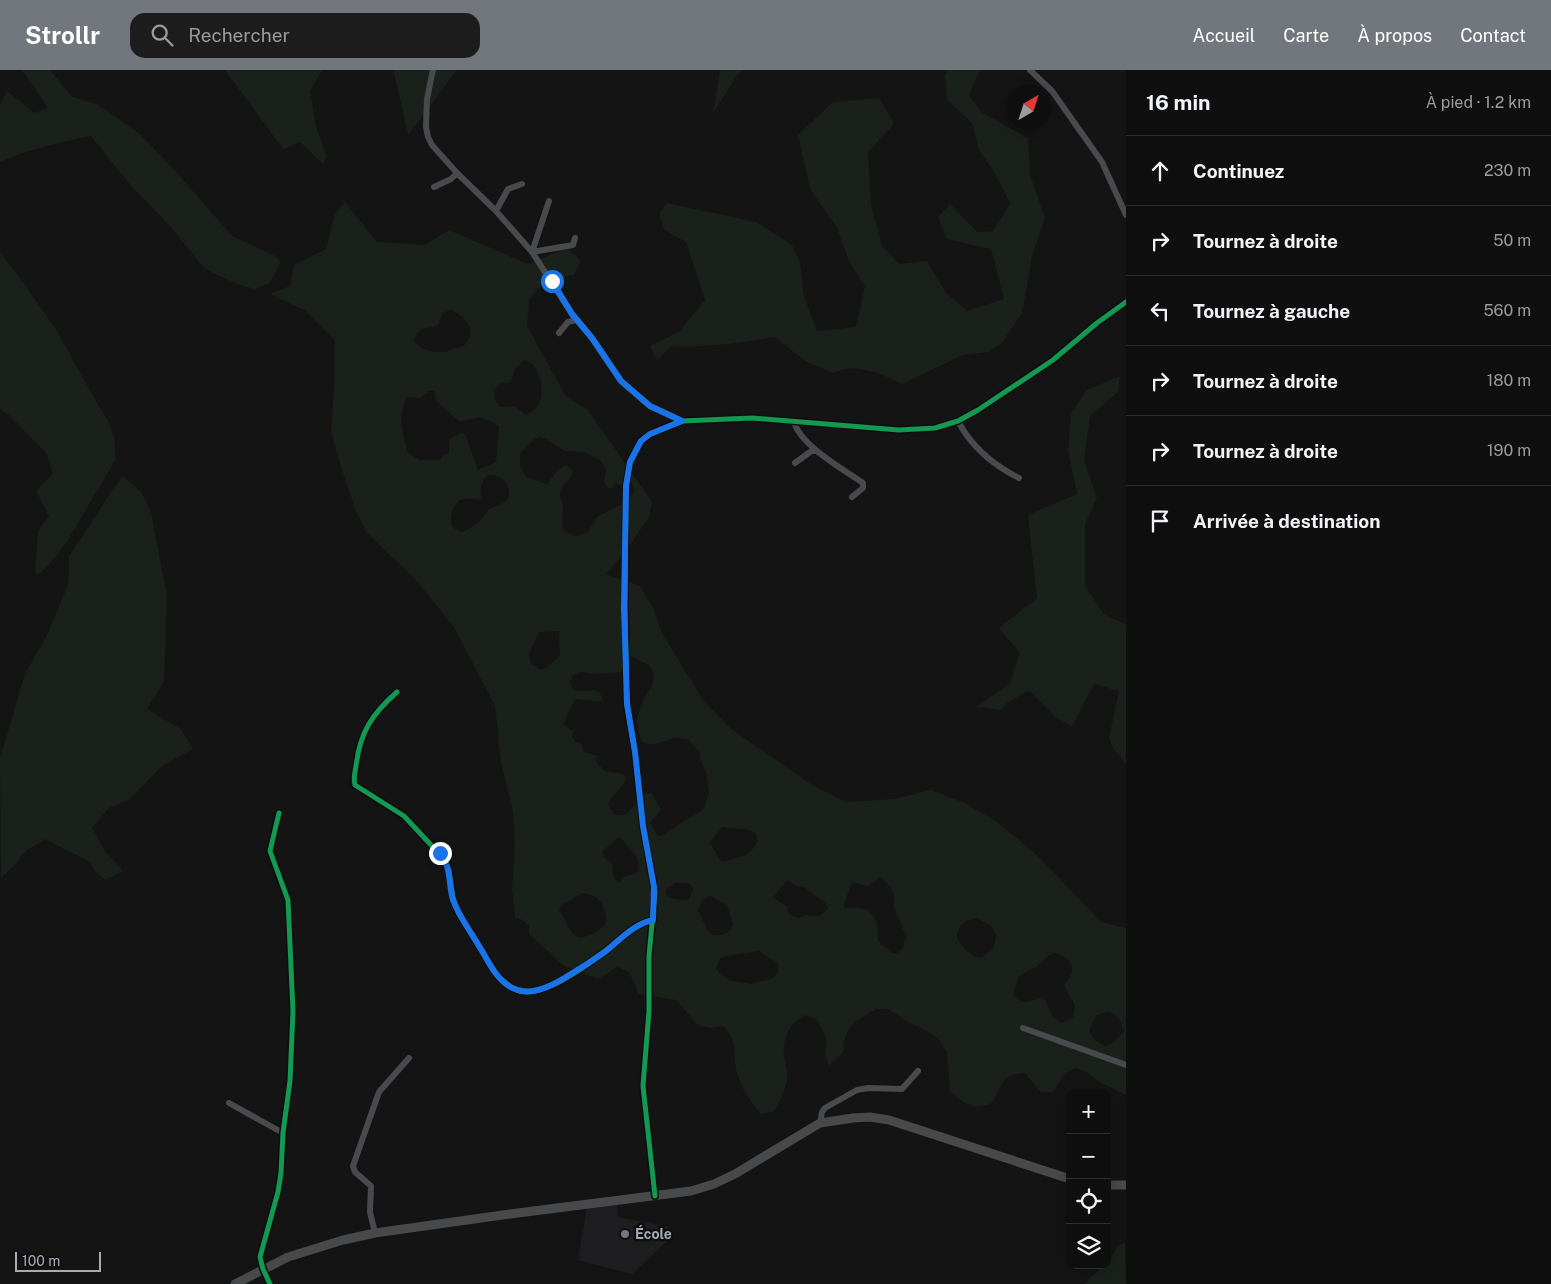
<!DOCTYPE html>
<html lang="fr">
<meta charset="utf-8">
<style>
:root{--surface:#0f0f0f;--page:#1d1d1d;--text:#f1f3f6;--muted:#9b9c9e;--line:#2f2f2f;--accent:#72777d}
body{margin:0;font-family:"Public Sans",sans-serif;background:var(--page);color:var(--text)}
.controls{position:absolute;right:15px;bottom:15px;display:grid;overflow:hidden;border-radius:10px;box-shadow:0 2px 12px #0003}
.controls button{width:45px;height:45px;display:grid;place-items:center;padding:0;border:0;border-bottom:1px solid var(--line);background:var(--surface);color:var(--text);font:25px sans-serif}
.compass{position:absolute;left:1006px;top:15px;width:45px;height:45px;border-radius:50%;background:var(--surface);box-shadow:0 2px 12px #0003;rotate:39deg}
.scale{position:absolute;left:15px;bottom:12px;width:86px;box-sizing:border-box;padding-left:5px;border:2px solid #a5acb5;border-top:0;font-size:14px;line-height:18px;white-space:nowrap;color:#a5acb5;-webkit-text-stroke:4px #0e0e10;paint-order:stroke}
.stop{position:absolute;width:15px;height:15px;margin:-11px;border:4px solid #1a73e8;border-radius:50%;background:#fff}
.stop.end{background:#1a73e8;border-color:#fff;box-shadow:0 1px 5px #0008}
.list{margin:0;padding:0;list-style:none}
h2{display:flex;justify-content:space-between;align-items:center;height:65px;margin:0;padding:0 20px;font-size:21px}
h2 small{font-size:16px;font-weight:400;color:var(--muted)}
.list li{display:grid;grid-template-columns:32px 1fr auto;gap:15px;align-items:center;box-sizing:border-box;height:70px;padding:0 20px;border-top:1px solid var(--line)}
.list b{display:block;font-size:19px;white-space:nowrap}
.list em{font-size:16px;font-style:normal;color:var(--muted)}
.icon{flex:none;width:28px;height:28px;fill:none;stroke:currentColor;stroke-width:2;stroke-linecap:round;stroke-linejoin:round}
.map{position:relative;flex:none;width:1126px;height:1214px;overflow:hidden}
header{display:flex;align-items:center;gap:30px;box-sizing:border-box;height:70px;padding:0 25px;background:var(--accent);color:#fff}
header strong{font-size:24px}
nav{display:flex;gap:28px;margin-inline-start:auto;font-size:18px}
.search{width:350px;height:45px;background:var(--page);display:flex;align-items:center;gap:12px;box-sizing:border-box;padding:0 18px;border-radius:15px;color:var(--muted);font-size:19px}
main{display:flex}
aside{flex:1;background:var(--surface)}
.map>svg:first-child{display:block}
.built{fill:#1e1e20}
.green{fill:#1a211a;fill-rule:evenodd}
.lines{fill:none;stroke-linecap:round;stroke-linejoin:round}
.street{stroke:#484a4d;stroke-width:6}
.secondary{stroke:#47494b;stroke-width:9}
.cycleway-casing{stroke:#0e0e10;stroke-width:8}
.cycleway{stroke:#139951;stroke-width:5}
.route{stroke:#1a73e8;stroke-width:6}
.poi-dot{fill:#72777d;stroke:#0e0e10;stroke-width:2}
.labels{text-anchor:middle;stroke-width:5;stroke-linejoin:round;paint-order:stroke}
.poi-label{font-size:14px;font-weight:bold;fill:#a5acb5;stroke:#0e0e10;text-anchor:start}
</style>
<header>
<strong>Strollr</strong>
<div class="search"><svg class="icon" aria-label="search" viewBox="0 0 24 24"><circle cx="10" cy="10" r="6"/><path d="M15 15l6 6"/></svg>Rechercher</div>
<nav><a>Accueil</a><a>Carte</a><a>À propos</a><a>Contact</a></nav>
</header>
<main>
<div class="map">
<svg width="1126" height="1214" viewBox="0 0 1126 1214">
<rect width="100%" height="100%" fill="#141414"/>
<path class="built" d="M617 1134V1147L669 1157 667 1171 632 1204 578 1190 587 1137Z"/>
<path class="green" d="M22 0H50L72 27 97 34 140 64 178 104 232 166 275 186 281 192 270 213 254 219 235 213 205 199 170 156 131 116 91 66C59 72 29 79 0 92V34L7 21 34 43 48 38Z
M225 0H322L310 21 316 57 327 87 323 94 300 72 283 79Z
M392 0H457L408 65 394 2Z
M720 0H743L738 4 713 43Z
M948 0H980L969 25 981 42 1028 68 1030 104 1045 148 1032 186 1022 243 1001 274 988 282 963 285 902 314C881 304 856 292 833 303L805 291 775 267C740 273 706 278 671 276L657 290 650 276 679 262 705 230 686 172 664 160 659 143 667 133 756 152 792 175 800 192 804 226 817 261 856 257 865 216 849 191 837 158 810 119 798 65 833 32 879 28 894 54 868 82 871 135 882 176 899 194 927 191 946 223 967 241 1004 229 991 179 947 169 938 147 950 134 977 162 993 161 1010 133 994 102 979 80 972 53 947 30 945 6Z
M345 132 377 172 425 175 449 160 528 194 567 178 581 190 574 205 545 210 529 230 527 256 565 325 588 340 652 432 649 447 626 481 606 504 640 516 653 538 662 563 703 630 730 658 812 715 846 732 894 729 931 720 965 733 997 752 1039 787 1101 852 1126 858V1025L1098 1011 1088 1003 1076 998 1065 1003 1053 1022H1041L1025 1003C1000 1005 1004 1014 992 1033 971 1041 966 1034 950 1021L947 982 940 971 931 963 908 952 888 939H876L856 951 848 960 844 971 843 982 829 996 825 984 827 972 823 960 816 949 805 945C789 954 782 968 784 987 786 995 788 1002 787 1010 785 1021 779 1033 773 1042L761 1044C751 1031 741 1020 737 1003 732 983 740 974 723 956L710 958 698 955 676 930 639 924 629 902 617 897 598 909 563 895 529 864V856L523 850 515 848 512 819 515 777 513 742 501 691 495 636 454 557 415 509 367 463 356 441 341 397 331 362 335 305V270L306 241 270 224 290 216 294 195 326 179 335 144ZM450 240C460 243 472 253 470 265 469 268 466 273 464 276 460 279 456 277 452 279 449 280 447 282 444 282 434 283 420 280 414 271 421 254 424 261 438 255L443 243ZM524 290C540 293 544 318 540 331 538 338 532 342 526 345L514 336 501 337C493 331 492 322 499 314L511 312 515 299ZM429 321H434L437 332 459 351C482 349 477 343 499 356L496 392 478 400 465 364 461 363 449 369V382L442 386V389L420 390 408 383C403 365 396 343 408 327L420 328ZM540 367 546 369 565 381 584 382 600 390 606 400 604 411 607 417 612 419 615 414 621 415 629 411 633 415 634 421 628 431 597 447 588 462 577 466C555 462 564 452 563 436 562 432 560 428 560 424 560 417 569 410 573 405L571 399 566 395 558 400 547 414 526 407 520 396V383L533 370ZM489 405C501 405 510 412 509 424 509 428 509 428 506 431 501 435 493 437 488 440 481 452 474 457 462 462 459 461 454 459 452 456 448 449 454 433 460 430 466 427 475 429 481 430 480 420 480 410 489 405ZM559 561 560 586 544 599H539L531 594 529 583 539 562ZM629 585C635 588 646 593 650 597 660 609 649 618 644 629 641 635 638 645 637 652 637 657 640 665 641 671 655 679 663 669 676 668 679 667 684 669 688 669L700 683V689L707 705 709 723 704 739 659 767 650 753 661 739 651 723H645L626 745H614L608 734C612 724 622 719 626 709L623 704 605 701 596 692 598 686 584 682 581 674 576 672 572 667 573 661 563 655 575 629 603 632C602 624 599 621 592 620L591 621H574L570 613 573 605 581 602 598 604 621 602ZM722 757C728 758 746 759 750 760 764 765 755 779 747 784 740 788 732 788 725 792L721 791 710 773ZM617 768 622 769C631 784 641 783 638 802L624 807 620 812 615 810 612 801 613 795 604 787 603 781ZM881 807 890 817 894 825V838L906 866 903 878 897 883H892L878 871C878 857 877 839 859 838 853 837 849 839 843 837L852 812 868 816ZM787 810 797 816 805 817C812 825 824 829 828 837L826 841 820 846 806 845 798 848 790 845 787 836 773 828ZM675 813H686L691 815 693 819 689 829C681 830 671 831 666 824V819ZM582 823C596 825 602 829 605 842 606 846 607 850 605 854 600 862 588 866 580 868 567 863 567 850 559 840L561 835ZM709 825 727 835 733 854 730 861C707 873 708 857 698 841L702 831ZM976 848 991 855 996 865 994 877 982 888C970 886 962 878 957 868 958 854 964 852 976 848ZM759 881 778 893C781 915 764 907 751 914 734 910 729 914 716 899L721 887ZM1056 883C1075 890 1077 901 1064 915L1075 936 1073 948 1062 953C1047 946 1053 938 1042 927 1030 932 1020 936 1013 924L1019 906 1036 897 1050 884ZM1108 941C1118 945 1122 952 1124 962L1110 975 1105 976 1094 970 1089 960 1097 945Z
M0 182 25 215 57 261 98 335 108 350 114 367 116 389 66 473 49 495 39 504 35 503 38 461 49 446 36 421 53 404 47 384 9 345 0 339Z
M1120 306 1118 322 1090 346 1084 390 1097 428 1085 454V516L1103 543 1126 555V695L1112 676 1109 668 1119 621 1094 614 1072 656 1055 647 1029 620 1007 633 1001 640 976 637 1010 613 1020 583 999 558 1037 528 1028 445 1077 424 1068 381 1071 344 1087 320Z
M123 406 142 423 151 443 167 526 164 611 147 639 181 659 193 679 162 696 130 729 109 738 92 757 104 780 123 801 105 810 96 802 90 792 45 769 26 781 15 795 1 808 0 688 25 604 47 565 68 515 69 487 112 420Z
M1125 1173 1126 1214H1084L1104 1195H1107L1119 1175Z"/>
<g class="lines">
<path class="street" d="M433 0 427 29 426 57 428 67 432 75 457 103 496 141 532 182 572 244 592 268 621 311 650 336 682 351
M1030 0 1052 21 1102 92 1126 145
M434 117 451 109 457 103
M496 141 508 119 522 114
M532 182 549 131
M532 182 573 175 575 168
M559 263 568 252 576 250
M958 351C971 376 993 395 1019 408
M794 352C801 376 843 399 863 413V418L852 427
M795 393 810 382 816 380
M397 622C372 644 360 662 356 696 355 702 353 709 355 715L404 746 445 790 449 801 453 828 459 844 497 905C503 911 510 918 519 921 544 928 589 894 608 879 622 868 634 854 653 850
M1023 958 1126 995
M229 1033 283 1063
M820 1053 822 1042 825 1038 857 1020 868 1018 902 1019 918 1001
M655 1126 643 1016 649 941V886L655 822 643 756 635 682 627 634 625 538 626 416 630 392 641 371 650 364 682 351 752 348 899 360 935 358 958 351 978 340 1053 290 1097 253 1126 232
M375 1163 370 1142 371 1116 355 1102 353 1096 379 1022 409 988
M270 1214 263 1199 260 1187 278 1122 281 1103 283 1063 290 1011 293 941 288 830 270 781 279 743"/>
<path class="secondary" d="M1107 1115H1126
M235 1214 288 1187 343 1170 375 1163 510 1144 691 1121 714 1114 735 1104 820 1053 853 1048 870 1047 889 1050 1070 1109"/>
<defs>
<path id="cycleway" d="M397 622C372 644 360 662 356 696 355 702 353 709 355 715L404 746 445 790 449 801 453 828 459 844 497 905C503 911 510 918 519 921 544 928 589 894 608 879 622 868 634 854 653 850
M655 1126 643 1016 649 941V886L655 822 643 756 635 682 627 634 625 538 626 416 630 392 641 371 650 364 682 351 752 348 899 360 935 358 958 351 978 340 1053 290 1097 253 1126 232
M270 1214 263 1199 260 1187 278 1122 281 1103 283 1063 290 1011 293 941 288 830 270 781 279 743"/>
</defs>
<use href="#cycleway" class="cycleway-casing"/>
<use href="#cycleway" class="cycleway"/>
</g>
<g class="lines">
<path class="route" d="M440 783C452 799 448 812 453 830 459 846 470 861 479 876 485 885 490 897 497 905 519 933 546 920 571 904 583 897 595 889 606 881 621 869 634 854 653 850L654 817 643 756 635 682 627 634 624 538 626 416 630 392 641 371 650 364 682 351 650 336 621 311 592 268 572 244 552 211"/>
</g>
<circle class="poi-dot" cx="625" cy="1164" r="5"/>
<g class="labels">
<g class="poi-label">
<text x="635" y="1169">École</text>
</g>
</g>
</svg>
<div class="controls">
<button>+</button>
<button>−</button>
<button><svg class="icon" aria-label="locate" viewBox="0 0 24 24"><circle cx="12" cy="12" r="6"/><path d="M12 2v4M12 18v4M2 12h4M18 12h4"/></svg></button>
<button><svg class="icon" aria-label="layers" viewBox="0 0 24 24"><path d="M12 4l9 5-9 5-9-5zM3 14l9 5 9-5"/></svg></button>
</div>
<svg class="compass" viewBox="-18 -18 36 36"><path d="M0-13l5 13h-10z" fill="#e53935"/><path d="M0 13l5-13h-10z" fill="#9b9c9e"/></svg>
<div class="scale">100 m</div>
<div class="stop" style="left:552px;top:211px"></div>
<div class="stop end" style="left:440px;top:783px"></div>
</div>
<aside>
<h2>16 min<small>À pied · 1.2 km</small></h2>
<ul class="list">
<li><svg class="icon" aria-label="ahead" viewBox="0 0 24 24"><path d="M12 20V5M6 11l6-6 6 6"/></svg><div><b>Continuez</b></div><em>230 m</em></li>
<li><svg class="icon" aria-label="right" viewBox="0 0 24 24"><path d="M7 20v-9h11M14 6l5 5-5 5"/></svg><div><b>Tournez à droite</b></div><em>50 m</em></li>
<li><svg class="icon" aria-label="left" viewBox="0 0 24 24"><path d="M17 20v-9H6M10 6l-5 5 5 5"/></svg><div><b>Tournez à gauche</b></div><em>560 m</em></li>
<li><svg class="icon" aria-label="right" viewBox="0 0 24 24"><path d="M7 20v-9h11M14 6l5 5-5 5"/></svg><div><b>Tournez à droite</b></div><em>180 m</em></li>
<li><svg class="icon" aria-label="right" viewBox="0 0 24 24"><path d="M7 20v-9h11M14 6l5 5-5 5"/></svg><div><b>Tournez à droite</b></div><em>190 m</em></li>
<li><svg class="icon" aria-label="arrive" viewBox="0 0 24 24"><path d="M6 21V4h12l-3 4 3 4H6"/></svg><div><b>Arrivée à destination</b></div></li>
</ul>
</aside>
</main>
